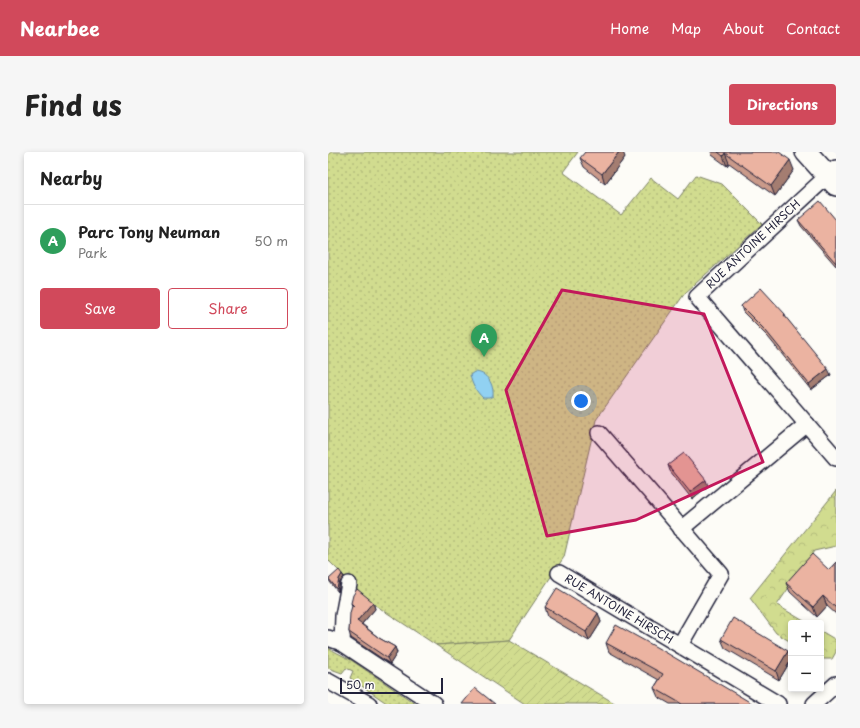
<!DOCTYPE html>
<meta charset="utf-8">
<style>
:root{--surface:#fff;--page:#f6f6f6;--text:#222;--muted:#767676;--line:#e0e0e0;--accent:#d1495b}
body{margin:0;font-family:"Playpen Sans",sans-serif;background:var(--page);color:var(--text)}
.controls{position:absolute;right:12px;bottom:12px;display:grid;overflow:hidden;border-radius:4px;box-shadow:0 2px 6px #0003}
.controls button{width:36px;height:36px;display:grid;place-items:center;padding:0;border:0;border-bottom:1px solid var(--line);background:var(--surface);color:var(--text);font:20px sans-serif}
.scale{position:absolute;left:12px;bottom:10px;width:103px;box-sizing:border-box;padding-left:4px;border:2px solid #22223b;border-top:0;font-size:11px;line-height:14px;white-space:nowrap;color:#22223b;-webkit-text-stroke:3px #fdfcf7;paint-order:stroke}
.you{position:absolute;left:253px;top:249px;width:14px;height:14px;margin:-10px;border:3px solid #fff;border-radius:50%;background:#1a73e8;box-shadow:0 0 0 6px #1a73e833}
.badge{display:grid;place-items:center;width:26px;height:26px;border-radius:50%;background:var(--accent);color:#fff;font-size:13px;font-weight:700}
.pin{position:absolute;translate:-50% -33px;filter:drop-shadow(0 1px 2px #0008)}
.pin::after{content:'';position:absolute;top:21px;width:14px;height:12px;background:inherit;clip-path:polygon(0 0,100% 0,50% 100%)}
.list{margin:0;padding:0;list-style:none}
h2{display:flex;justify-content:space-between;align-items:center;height:52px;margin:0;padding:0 16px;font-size:17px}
h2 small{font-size:13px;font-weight:400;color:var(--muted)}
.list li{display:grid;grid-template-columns:26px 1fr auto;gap:12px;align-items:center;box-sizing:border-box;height:72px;padding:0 16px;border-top:1px solid var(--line)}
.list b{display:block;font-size:15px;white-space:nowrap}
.list p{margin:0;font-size:13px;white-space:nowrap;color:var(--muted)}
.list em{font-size:13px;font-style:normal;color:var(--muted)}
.actions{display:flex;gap:8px;padding:12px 16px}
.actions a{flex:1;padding:9px 0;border:1px solid var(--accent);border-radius:4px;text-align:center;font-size:14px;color:var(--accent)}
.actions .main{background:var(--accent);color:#fff}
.map{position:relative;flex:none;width:508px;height:552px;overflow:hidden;border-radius:4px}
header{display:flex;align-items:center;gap:24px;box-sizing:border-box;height:56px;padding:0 20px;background:var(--accent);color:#fff}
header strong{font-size:19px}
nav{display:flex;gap:22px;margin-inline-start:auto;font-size:14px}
.intro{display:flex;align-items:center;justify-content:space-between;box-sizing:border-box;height:96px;padding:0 24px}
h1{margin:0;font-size:28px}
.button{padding:10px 18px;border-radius:4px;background:var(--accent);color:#fff;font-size:14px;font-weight:700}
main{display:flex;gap:24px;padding:0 24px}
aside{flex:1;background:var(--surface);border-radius:4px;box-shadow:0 2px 6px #0003}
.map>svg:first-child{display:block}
.grass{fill:url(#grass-dots);stroke:#7a7f65}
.forest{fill:url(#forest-crowns);stroke:#7a7f65}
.garden{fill:url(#garden-furrows);stroke:#7a7f65}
.water{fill:#91d1f2;stroke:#658ba9}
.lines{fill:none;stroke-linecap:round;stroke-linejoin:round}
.street-casing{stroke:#22223b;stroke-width:18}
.secondary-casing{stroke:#22223b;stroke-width:24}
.street{stroke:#fdfcf7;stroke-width:15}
.secondary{stroke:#fdfcf7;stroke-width:21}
.wall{fill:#ca9a8a;stroke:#22223b}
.shaded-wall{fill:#a47d71;stroke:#22223b}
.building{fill:#ebb3a1;stroke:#22223b}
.marked{fill:#c2185b;fill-opacity:0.2;stroke:#c2185b;stroke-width:3;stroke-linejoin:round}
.labels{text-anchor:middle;stroke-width:3;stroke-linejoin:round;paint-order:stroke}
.street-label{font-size:11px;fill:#22223b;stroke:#fdfcf7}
</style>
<header>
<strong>Nearbee</strong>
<nav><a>Home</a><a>Map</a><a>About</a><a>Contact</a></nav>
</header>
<div class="intro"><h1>Find us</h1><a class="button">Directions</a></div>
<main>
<aside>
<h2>Nearby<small></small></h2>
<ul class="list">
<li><span class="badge" style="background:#2e9e5b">A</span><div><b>Parc Tony Neuman</b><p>Park</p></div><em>50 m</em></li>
</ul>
<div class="actions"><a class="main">Save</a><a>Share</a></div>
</aside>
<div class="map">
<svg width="508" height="552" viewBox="0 0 508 552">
<defs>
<pattern id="grass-dots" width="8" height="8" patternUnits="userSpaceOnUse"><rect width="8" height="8" fill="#d1dc8f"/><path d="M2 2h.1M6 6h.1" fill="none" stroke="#b3bc7c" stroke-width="1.8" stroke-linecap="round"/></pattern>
<pattern id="forest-crowns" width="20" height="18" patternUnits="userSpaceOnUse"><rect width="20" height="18" fill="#d1dc8f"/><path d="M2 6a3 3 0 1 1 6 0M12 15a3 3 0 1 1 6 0" fill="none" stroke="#b3bc7c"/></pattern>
<pattern id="garden-furrows" width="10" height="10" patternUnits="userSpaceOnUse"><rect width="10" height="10" fill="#d1dc8f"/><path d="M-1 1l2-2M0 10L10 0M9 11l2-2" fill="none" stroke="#b3bc7c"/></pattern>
</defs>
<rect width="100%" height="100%" fill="#fdfcf7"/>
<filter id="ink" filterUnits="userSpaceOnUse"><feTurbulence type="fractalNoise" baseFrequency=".025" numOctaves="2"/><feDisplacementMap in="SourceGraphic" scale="8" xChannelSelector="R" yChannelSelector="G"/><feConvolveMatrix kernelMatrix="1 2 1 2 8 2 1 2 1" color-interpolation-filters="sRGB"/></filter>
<g filter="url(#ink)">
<path class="grass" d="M0 0H250L235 20 293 63 323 26 350 47 368 23 394 32 434 72 357 141 268 268 236 405 181 488 108 493 41 449 0 408Z
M0 496 23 508 88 552H60L22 526 25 519 18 516 14 521 0 516Z"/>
<path class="forest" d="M508 339V394L486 399 449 453 479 471H463V490L448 481 422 446Z
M493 479 508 488V500L504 507H493Z"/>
<path class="garden" d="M181 488 288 552H197L108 493Z"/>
<path class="water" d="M146 220C159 220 166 232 165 244L161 246H155C148 239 144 233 142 223Z"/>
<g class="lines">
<defs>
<g id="street">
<path d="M508 16 369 145 508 306"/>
<path d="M271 281 393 422 352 493"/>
<path d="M353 377 479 272"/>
<path id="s1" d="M231 421 450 552"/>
<path d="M0 486 14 491 106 552"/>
<path d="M14 491 15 464 21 432"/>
<path d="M0 529 41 552"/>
<path d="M486 552 508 532"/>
</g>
<path id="secondary" d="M478 0 508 33"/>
</defs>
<use href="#street" class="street-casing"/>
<use href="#secondary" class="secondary-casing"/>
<use href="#street" class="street"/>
<use href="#secondary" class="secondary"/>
</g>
<path class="wall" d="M383 0H451L466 18 447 44 401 11 399 14 384 3Z
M297 5 277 32 256 15 252 6Z
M470 68H508V114L473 74Z
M413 154 457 162 458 166 503 223 483 238 440 185 415 160Z
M340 313 380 334 364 347 342 319Z
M508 410V462L499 454 489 465 462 440 458 431 501 418Z
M14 422 16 425 12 430 10 440 2 430 1 427Z
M45 450 47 457 34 472 51 486 67 495 69 501 62 512 23 486 21 480 24 454 23 451Z
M217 455 270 461 273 470 261 489 220 465Z
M393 487 463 508 451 528 397 496Z
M278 491 425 552H342L330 545 326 536 331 528 281 500Z"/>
<path class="shaded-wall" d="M291 0H295L297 5 277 32 274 22Z
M397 1 401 11 399 14 395 4Z
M462 8 466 18 447 44 443 34Z
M500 217 503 223 483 238 481 232Z
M378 328 380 334 364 347 362 340Z
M14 422 16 425 12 430 10 440 9 437 11 427Z
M495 444 499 454 489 465 485 455Z
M45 450 47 457 31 475 29 469Z
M270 461 273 470 261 489 258 480Z
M67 495 69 501 62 512 59 506Z
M460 499 463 508 451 528 448 519Z"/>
<path class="building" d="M257 0H291L274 22 252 6Z
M390 0H451L462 8 443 34 397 1 395 4Z
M492 49 508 68V111L470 68Z
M433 136 457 162 456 163 500 217 481 232 438 179 413 154Z
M356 301 378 328 362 340 340 313Z
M484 402 501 418 508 410V456L495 444 485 455 458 431Z
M11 418 14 422 11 427 9 437 1 427Z
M229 436 270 461 258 480 217 455Z
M29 437 45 450 29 469 51 486 67 495 59 506 21 480 22 461 24 454H26L23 451 25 443Z
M405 466 460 499 448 519 393 487Z
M288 473 337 500 425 552H354L326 536 335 522 278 491Z
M147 536 167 552H134Z"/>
</g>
<path class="marked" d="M234 138 376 162 435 310 308 368 219 384 178 238Z"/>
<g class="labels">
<g class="street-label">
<text transform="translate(425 92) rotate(-43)" y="4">RUE ANTOINE HIRSCH</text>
<text dy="4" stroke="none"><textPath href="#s1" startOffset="70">RUE ANTOINE HIRSCH</textPath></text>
</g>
</g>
</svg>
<div class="controls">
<button>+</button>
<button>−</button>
</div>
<div class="scale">50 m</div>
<div class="you"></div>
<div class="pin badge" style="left:156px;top:205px;background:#2e9e5b">A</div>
</div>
</main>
